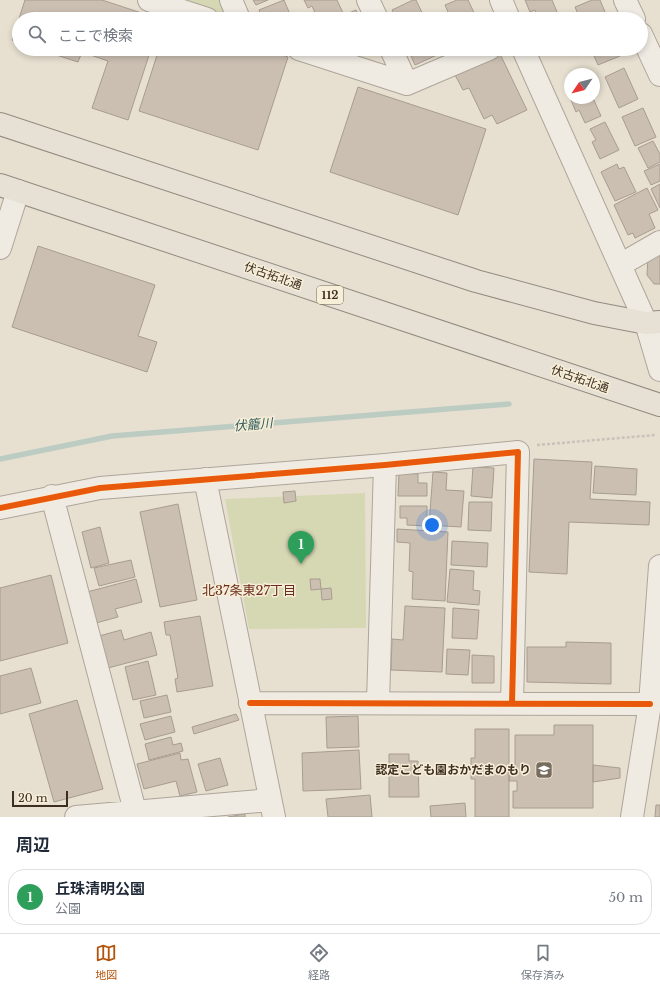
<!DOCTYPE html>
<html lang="ja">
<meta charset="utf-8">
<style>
:root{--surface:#fff;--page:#f2f2f3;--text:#1f2937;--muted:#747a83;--line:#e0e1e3;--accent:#b45309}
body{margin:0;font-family:"Libre Baskerville","Noto Sans JP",serif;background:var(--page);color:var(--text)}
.compass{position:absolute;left:564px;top:68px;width:36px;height:36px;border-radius:50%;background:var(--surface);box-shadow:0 2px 6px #0003;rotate:235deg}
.scale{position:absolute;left:12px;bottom:10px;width:56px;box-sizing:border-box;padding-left:4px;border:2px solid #3d2e20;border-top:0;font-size:11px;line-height:14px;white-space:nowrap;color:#3d2e20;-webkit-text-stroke:3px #f7eed8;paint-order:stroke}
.you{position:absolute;left:432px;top:525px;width:14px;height:14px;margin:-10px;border:3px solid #fff;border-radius:50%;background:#1a73e8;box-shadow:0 0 0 6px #1a73e833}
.badge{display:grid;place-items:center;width:26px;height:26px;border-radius:50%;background:var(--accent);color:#fff;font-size:13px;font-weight:700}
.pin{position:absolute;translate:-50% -33px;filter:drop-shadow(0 1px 2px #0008)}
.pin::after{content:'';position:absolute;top:21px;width:14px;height:12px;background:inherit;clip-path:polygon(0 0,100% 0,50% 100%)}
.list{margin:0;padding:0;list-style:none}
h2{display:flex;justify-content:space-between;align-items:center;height:52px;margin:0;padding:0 16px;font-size:17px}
h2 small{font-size:13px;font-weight:400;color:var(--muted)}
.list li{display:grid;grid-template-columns:26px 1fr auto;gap:12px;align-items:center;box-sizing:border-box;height:56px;margin:0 8px 8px;padding:0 8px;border:1px solid var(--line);border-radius:16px}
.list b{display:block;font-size:15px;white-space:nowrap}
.list p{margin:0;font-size:13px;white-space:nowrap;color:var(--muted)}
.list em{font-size:13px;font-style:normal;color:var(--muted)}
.icon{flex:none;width:22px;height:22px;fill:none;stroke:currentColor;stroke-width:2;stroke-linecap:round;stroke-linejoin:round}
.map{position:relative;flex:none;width:660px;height:817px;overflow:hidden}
.search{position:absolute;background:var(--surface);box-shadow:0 2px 6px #0003;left:12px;right:12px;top:12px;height:44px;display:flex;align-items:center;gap:10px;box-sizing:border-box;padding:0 14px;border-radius:22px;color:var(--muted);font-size:15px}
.sheet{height:116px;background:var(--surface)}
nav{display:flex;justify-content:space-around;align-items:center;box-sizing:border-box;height:56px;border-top:1px solid var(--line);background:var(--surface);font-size:11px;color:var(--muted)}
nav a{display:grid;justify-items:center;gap:2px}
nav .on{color:var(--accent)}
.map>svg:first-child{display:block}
.green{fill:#d6d7b3}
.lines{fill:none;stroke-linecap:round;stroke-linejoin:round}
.stream{stroke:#bcccc2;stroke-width:5.5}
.building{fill:#cbbfb2;stroke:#a89c90}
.minor-casing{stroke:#ada599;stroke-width:24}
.major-casing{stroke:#928b80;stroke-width:24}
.path{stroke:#c8c2b9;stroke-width:2.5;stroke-dasharray:3 2;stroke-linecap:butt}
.minor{stroke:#efebe3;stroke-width:22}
.major{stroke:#e6e1d4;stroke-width:22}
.cycleway-casing{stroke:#f7eed8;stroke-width:8}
.cycleway{stroke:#e8590c;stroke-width:6}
.labels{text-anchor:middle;stroke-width:3;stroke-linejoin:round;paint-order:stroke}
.shield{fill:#f7eed8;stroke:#756857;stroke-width:1}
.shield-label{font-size:11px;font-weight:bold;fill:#3d2e20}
.street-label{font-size:12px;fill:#3d2e20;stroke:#f7eed8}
.poi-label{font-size:12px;font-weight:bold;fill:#3d2e20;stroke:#f7eed8;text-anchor:end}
.water-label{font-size:13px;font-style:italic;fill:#2f5d5a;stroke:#f7eed8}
.neighbourhood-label{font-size:13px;fill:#6b2e1e;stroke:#f7eed8}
</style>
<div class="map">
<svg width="660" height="817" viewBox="0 0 660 817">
<rect width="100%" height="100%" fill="#e7e0d1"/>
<path class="green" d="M169 0H222L229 19H226Z
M365 493 366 628 249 629 225 499Z"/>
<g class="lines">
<path class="stream" d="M0 459 112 436 509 404"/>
</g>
<path class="building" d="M25 0H102L160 19H19V43L12 40Z
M253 0H268L256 5Z
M284 0 292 19H262L259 10Z
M304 0H337L343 13 329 19H318L312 6 308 8Z
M413 0H416L425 19H396L392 10Z
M457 0H468L477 19H451L445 5Z
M525 0H552L560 19H539L535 10 530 12Z
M592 0H600L608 19H580L575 7Z
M356 10 360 19H335Z
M38 49H151L128 120 92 108 108 61 82 52 78 62Z
M159 49H263L288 57 258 150 139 111Z
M408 49H437L439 54 415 65Z
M591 49H617L620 56 598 65Z
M500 54 527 110 497 124 492 115 484 119 469 88 463 90 455 75Z
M624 68 638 99 619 108 605 77Z
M358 87 486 129 458 215 330 172Z
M575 98H593L601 116 585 123 579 110 576 112 571 100Z
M643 108 656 137 635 146 622 117Z
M605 122 619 150 600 159 592 142 596 140 590 129Z
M653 141 660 154V162L648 168 638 148Z
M617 164 619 169 624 167 636 192 615 201 601 172Z
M660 164V181L651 185 644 171Z
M660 184V208L651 189Z
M647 188 658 210 649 214 655 228 635 238 633 233 628 235 614 205Z
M38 246 155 285 138 336 157 342 147 372 12 327Z
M660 252V284H654L647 275 648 257Z
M534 459 592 462 590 499 650 502 649 525 569 522 567 574 529 572Z
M595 466 637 469 636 495 593 493Z
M473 467 494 468 492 498 471 496Z
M433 472 447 473 446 490 464 491 461 527 429 525Z
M399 473 418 474V483H427V496H398Z
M295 491 296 501 284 503 283 492Z
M469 502H492L491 531 468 530Z
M178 504 197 600 160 607 140 512Z
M400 506H427V526L407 525V518H400Z
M100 527 109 563 91 568 82 532Z
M397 529 448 532 445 601 412 599 413 572 409 571 410 543 397 542Z
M452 541 488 543 487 567 451 565Z
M131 560 135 577 99 586 94 568Z
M450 569 474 571 473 590 480 591 479 605 447 602Z
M51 575 68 643 0 661V588Z
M136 579 142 602 115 609 118 617 96 623 87 592Z
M310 579H320L321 589 311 590Z
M331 588 332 599 322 600 321 589Z
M405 606 445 608 442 672 391 670 392 639 403 640Z
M453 608 479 610 477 639 452 638Z
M200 616 213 686 177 692 175 679 178 678 170 635H166L164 622Z
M121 630 124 640 151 632 157 655 108 668 99 636Z
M566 642 611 643V684L527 682V647H566Z
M447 649 470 650 468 675 446 674Z
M472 655 494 656V683H472Z
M148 661 156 695 133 700 125 667Z
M31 668 41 703 0 714V676Z
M167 695 171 712 144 718 140 701Z
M77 700 103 789 54 802 29 714Z
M236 714 239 720 194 734 192 727Z
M171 716 175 732 145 740 140 724Z
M358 716 359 747 327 748 326 717Z
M554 725H593V808H513V791H517V781H509V769L515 770V735H554Z
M475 729H509V817H475V779H471V758H475Z
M171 737 173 745 181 743 183 751 149 760 145 744Z
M359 750 361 789 303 791 302 753Z
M180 753 181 760 188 759 197 792 180 796 176 781 144 789 137 764Z
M389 754H409V761H418L419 797H389Z
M220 758 228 785 206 791 198 764Z
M593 765 620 768V778L593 782Z
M370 795 372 817H328L326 799Z
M465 803 466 817H431L430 806Z
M656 805H660V817H655Z
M245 814V817H228Z"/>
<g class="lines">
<defs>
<path id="minor" d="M149 0 207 19
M231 0 239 19
M368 0 377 19
M501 0 509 19
M625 0 634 19
M641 34 660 75
M299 49 407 84 489 49
M391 49 407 84
M523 49 646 323 660 370
M0 248 18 191
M620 265 660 242
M205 479 274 817
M52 496 135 811
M0 508 100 488 385 465 518 452 512 704
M250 703 650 704
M378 703 385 465
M76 817 270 800
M632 817 650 704 660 566"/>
<path id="major" d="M0 124 476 281 594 313 646 323 660 322
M0 185 660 405"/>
</defs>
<use href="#minor" class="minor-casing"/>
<use href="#major" class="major-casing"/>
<path class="path" d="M537 445 655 435"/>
<use href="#minor" class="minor"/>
<use href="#major" class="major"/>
<defs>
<path id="cycleway" d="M0 508 100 488 385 465 518 452 512 704
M250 703 650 704"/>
</defs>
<use href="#cycleway" class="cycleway-casing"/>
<use href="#cycleway" class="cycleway"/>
</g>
<defs>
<symbol id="school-square" viewBox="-11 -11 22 22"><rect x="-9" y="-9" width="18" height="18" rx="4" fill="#786c5e" stroke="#f7eed8"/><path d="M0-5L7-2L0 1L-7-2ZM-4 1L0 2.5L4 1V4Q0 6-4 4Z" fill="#fff"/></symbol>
</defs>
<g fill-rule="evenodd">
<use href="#school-square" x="534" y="760" width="20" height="20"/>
</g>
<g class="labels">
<rect class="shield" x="317" y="286" width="26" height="18" rx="3"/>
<g class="shield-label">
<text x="330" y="299">112</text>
</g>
<g class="street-label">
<text transform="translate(273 276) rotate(19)" y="4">伏古拓北通</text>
<text transform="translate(580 379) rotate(19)" y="4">伏古拓北通</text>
</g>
<g class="poi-label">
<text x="531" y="774">認定こども園おかだまのもり</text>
</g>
<g class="water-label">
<text transform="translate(253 424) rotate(-5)" y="5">伏籠川</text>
</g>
<g class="neighbourhood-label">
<text x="249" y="595">北37条東27丁目</text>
</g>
</g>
</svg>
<svg class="compass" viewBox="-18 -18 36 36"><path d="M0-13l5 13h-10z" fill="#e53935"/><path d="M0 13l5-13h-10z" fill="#747a83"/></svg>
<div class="scale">20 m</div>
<div class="you"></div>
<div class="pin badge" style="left:301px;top:564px;background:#2e9e5b">1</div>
<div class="search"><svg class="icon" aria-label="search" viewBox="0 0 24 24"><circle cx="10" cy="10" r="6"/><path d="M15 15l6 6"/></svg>ここで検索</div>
</div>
<section class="sheet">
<h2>周辺<small></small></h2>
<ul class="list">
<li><span class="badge" style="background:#2e9e5b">1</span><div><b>丘珠清明公園</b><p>公園</p></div><em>50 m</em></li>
</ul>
</section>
<nav>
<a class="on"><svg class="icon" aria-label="map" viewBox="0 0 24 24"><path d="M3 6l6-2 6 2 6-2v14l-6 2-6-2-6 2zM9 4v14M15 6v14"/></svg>地図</a>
<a><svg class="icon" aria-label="directions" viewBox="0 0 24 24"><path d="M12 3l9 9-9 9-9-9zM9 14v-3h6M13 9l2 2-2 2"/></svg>経路</a>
<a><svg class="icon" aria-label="saved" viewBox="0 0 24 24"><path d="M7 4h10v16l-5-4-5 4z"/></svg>保存済み</a>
</nav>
